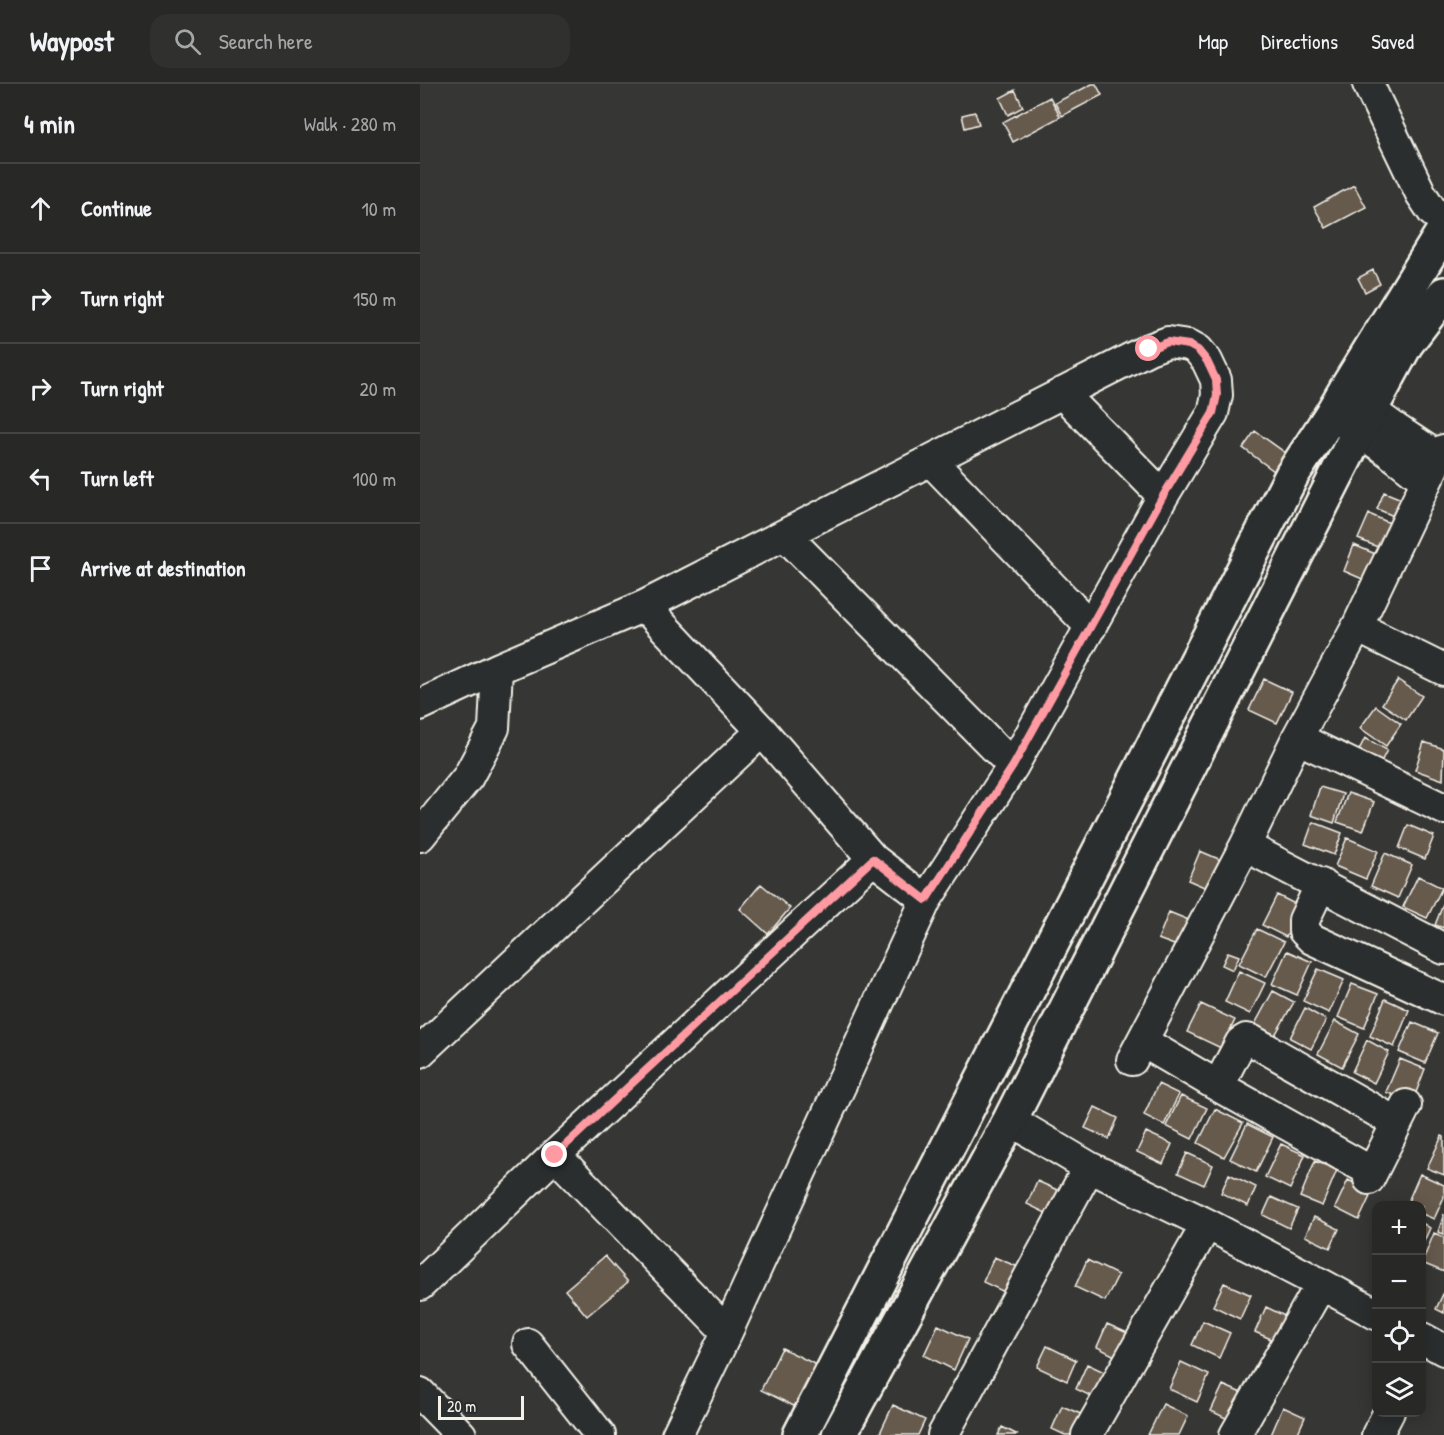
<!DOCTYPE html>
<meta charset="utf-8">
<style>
:root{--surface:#282827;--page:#30302f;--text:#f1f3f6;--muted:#a5a6a7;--line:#444}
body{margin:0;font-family:"Patrick Hand",sans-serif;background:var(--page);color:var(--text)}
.controls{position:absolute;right:18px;bottom:18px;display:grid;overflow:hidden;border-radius:12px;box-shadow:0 3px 15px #0003}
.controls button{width:54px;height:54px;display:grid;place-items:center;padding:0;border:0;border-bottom:2px solid var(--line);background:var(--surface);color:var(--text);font:30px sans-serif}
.scale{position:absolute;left:18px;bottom:15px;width:86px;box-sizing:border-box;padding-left:6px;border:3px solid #f4f1e8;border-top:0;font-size:16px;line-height:21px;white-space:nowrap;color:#f4f1e8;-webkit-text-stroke:4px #2a2d2e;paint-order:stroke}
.stop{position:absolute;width:18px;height:18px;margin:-14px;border:4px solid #ff9aa2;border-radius:50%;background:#fff}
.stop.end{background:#ff9aa2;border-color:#fff;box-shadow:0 2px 6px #0008}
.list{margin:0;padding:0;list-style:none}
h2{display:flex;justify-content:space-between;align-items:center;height:78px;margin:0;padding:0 24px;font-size:26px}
h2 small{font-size:20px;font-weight:400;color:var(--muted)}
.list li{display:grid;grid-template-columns:39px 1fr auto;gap:18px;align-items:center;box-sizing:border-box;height:90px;padding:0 24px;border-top:2px solid var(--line)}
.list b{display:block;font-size:22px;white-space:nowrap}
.list em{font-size:20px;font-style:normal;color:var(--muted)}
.icon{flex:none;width:33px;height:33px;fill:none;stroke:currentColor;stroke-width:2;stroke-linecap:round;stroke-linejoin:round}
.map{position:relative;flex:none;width:1024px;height:1351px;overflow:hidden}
header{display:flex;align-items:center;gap:36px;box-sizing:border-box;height:84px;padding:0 30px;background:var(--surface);border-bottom:2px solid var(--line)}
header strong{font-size:28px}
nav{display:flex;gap:33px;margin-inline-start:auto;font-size:21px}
.search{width:420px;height:54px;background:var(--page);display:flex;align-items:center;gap:15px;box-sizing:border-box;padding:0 21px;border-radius:18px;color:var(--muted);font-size:22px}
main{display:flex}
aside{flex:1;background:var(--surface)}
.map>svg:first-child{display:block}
.building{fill:#665a4d;stroke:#f4f1e8;stroke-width:1.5}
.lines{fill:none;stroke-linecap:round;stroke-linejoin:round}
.street-casing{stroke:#f4f1e8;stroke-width:34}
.secondary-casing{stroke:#f4f1e8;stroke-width:38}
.street{stroke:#2a2d2e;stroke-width:30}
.secondary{stroke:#2a2d2e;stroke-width:33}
.route{stroke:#ff9aa2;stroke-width:8}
</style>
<header>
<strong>Waypost</strong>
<div class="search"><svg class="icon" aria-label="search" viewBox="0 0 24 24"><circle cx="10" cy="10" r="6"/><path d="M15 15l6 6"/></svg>Search here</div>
<nav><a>Map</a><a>Directions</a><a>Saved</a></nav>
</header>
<main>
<aside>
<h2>4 min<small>Walk · 280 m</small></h2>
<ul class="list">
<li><svg class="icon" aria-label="ahead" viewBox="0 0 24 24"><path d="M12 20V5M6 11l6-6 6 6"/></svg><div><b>Continue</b></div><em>10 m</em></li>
<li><svg class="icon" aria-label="right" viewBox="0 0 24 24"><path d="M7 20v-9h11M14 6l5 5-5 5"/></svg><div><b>Turn right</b></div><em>150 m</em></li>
<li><svg class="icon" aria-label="right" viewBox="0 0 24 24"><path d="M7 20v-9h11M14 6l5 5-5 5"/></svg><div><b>Turn right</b></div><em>20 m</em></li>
<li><svg class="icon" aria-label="left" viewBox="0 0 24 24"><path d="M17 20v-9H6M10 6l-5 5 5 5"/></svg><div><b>Turn left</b></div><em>100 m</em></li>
<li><svg class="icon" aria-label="arrive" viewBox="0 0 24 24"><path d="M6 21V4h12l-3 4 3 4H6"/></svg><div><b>Arrive at destination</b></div></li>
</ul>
</aside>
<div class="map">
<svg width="1024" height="1351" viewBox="0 0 1024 1351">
<rect width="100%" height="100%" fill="#363634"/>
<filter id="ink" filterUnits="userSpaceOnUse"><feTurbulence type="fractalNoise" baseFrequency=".0167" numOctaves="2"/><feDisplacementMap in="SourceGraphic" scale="12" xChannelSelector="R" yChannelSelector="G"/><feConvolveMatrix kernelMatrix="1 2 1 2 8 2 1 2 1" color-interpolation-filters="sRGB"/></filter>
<g filter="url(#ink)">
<path class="building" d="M672 0H676L682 11 642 32 635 19Z
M595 6 603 23 588 31 580 14Z
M630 13 640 33 593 58 583 38Z
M555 28 559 40 545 44 542 31Z
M934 101 946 123 906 144 894 123Z
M953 186 960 200 945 208 938 194Z
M835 347 867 370 854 387 823 364Z
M964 408 984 416 976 433 957 425Z
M949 430 981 444 970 468 938 455Z
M934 461 965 474 954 500 924 487Z
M844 595 872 608 857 639 829 626Z
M978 596 1002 612 986 636 962 620Z
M956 622 981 640 966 662 940 644Z
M945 654 967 666 961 678 939 666Z
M1004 658 1024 665 1023 696 995 686Z
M900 703 923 710 914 739 891 731Z
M928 709 954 718 943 747 917 738Z
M893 738 922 749 914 771 885 760Z
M988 741 1014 752 1005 775 979 764Z
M927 754 958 767 946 795 915 782Z
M780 767 808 779 796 808 768 796Z
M965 769 992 781 978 814 951 802Z
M998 792 1022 804 1007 834 983 823Z
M341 800 370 824 348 850 320 825Z
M857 811 881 823 866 853 842 841Z
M1024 818V844L1015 841Z
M749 828 776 839 765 865 738 855Z
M837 845 864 858 846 893 819 880Z
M867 867 892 878 877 911 852 900Z
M808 868 819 872 813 886 802 881Z
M898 885 924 896 909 929 883 917Z
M819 887 845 899 830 930 805 918Z
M932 900 958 910 944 944 918 933Z
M853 907 874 918 855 951 835 940Z
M965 915 989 926 974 963 950 952Z
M781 920 815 936 801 964 767 948Z
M885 924 906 936 891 965 870 954Z
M915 937 939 950 922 983 898 970Z
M992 938 1018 949 1005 979 979 968Z
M947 956 969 968 954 999 932 988Z
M980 975 1005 985 992 1019 966 1008Z
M738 1000 759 1010 744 1041 724 1031Z
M761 1012 787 1024 772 1055 746 1042Z
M675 1023 698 1034 689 1055 665 1044Z
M795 1025 823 1039 804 1073 778 1059Z
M827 1040 853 1053 836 1088 810 1075Z
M726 1048 752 1060 743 1080 717 1068Z
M1022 1052 1024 1053V1091L1007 1084Z
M861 1060 885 1071 870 1105 845 1093Z
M767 1069 793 1081 784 1101 758 1089Z
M895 1077 917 1086 902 1122 880 1113Z
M809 1090 836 1103 828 1122 801 1109Z
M1000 1090 1024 1101V1113L1014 1135 1002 1130V1122H986Z
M928 1096 952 1108 939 1136 915 1124Z
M617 1097 644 1109 634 1133 607 1120Z
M851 1113 878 1125 869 1144 843 1131Z
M1024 1130V1150L1018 1148Z
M894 1133 919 1145 910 1164 885 1152Z
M1002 1139 1010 1144 1002 1162Z
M1014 1149 1024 1153V1188L1002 1179Z
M185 1172 208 1198 167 1232 145 1206Z
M574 1173 603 1185 591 1211 563 1198Z
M667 1176 698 1191 685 1217 655 1203Z
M804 1199 831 1211 820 1235 793 1222Z
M1024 1208V1229L1016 1225Z
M846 1223 871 1235 860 1259 835 1248Z
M783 1237 810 1249 799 1274 772 1261Z
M687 1240 712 1251 701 1275 677 1263Z
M518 1241 548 1255 534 1286 504 1271Z
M627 1262 656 1276 647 1297 617 1283Z
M362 1264 407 1286 386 1328 341 1306Z
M761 1278 789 1291 777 1318 749 1305Z
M667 1280 693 1292 681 1317 656 1305Z
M803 1301 826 1311 814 1338 791 1327Z
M743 1320 768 1332 759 1351H728Z
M473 1321 505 1336 498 1351H459Z
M642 1322 670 1334 662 1351H645L632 1345Z
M863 1323 885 1333 877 1351H851Z
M582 1343 598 1351H578Z"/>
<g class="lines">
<defs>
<path id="street" d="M948 0 1001 110 1013 128 1024 135
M642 309 743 412
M932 313 976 345 1018 373
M918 335C950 353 978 374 1006 397
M511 377 671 543
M365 451 593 682
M224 522 342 647 453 775 506 816
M937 543 1024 586
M0 621 77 585 224 522 729 265 748 258 769 261 778 266 787 277 796 296 797 311 793 329 743 412 593 682 506 816 307 1248 257 1351
M877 654 1024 725
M0 752 48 693 74 644 77 585
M825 762 1024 865
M901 800 884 836V847L892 855 1024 916
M723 958 798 1002 952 1088
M0 968 342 647
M712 976 825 762 877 654 937 543 1018 373 1024 366
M798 1002 821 958 826 955 831 956 977 1039
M590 1036 669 1083
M135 1071 307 1248
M949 1095 986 1021
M901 1200 956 1230
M0 1201 135 1071 453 775
M1002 1254 1024 1266
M108 1260 180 1351
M0 1309 41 1351
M523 1351 669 1083 787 1140 901 1200 815 1351
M667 1351 787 1140
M957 1351 969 1328"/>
<path id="secondary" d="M380 1351 872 391 911 331 925 307 1024 146
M419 1351 590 1036 939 347 986 260 1024 210"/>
</defs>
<use href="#street" class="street-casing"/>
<use href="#secondary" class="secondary-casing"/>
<use href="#street" class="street"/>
<use href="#secondary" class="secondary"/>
</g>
</g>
<g class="lines" filter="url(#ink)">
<path class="route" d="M135 1071 453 775 506 816 593 682 743 412 793 329 797 311 796 296 787 277 778 266 769 261 748 258 729 265"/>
</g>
</svg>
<div class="controls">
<button>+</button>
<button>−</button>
<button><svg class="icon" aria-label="locate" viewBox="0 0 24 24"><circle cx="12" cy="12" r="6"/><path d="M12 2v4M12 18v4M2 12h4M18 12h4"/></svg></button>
<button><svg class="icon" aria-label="layers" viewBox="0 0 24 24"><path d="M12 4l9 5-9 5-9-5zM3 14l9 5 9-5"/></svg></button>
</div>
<div class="scale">20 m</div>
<div class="stop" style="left:729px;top:265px"></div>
<div class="stop end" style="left:135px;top:1071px"></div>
</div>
</main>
